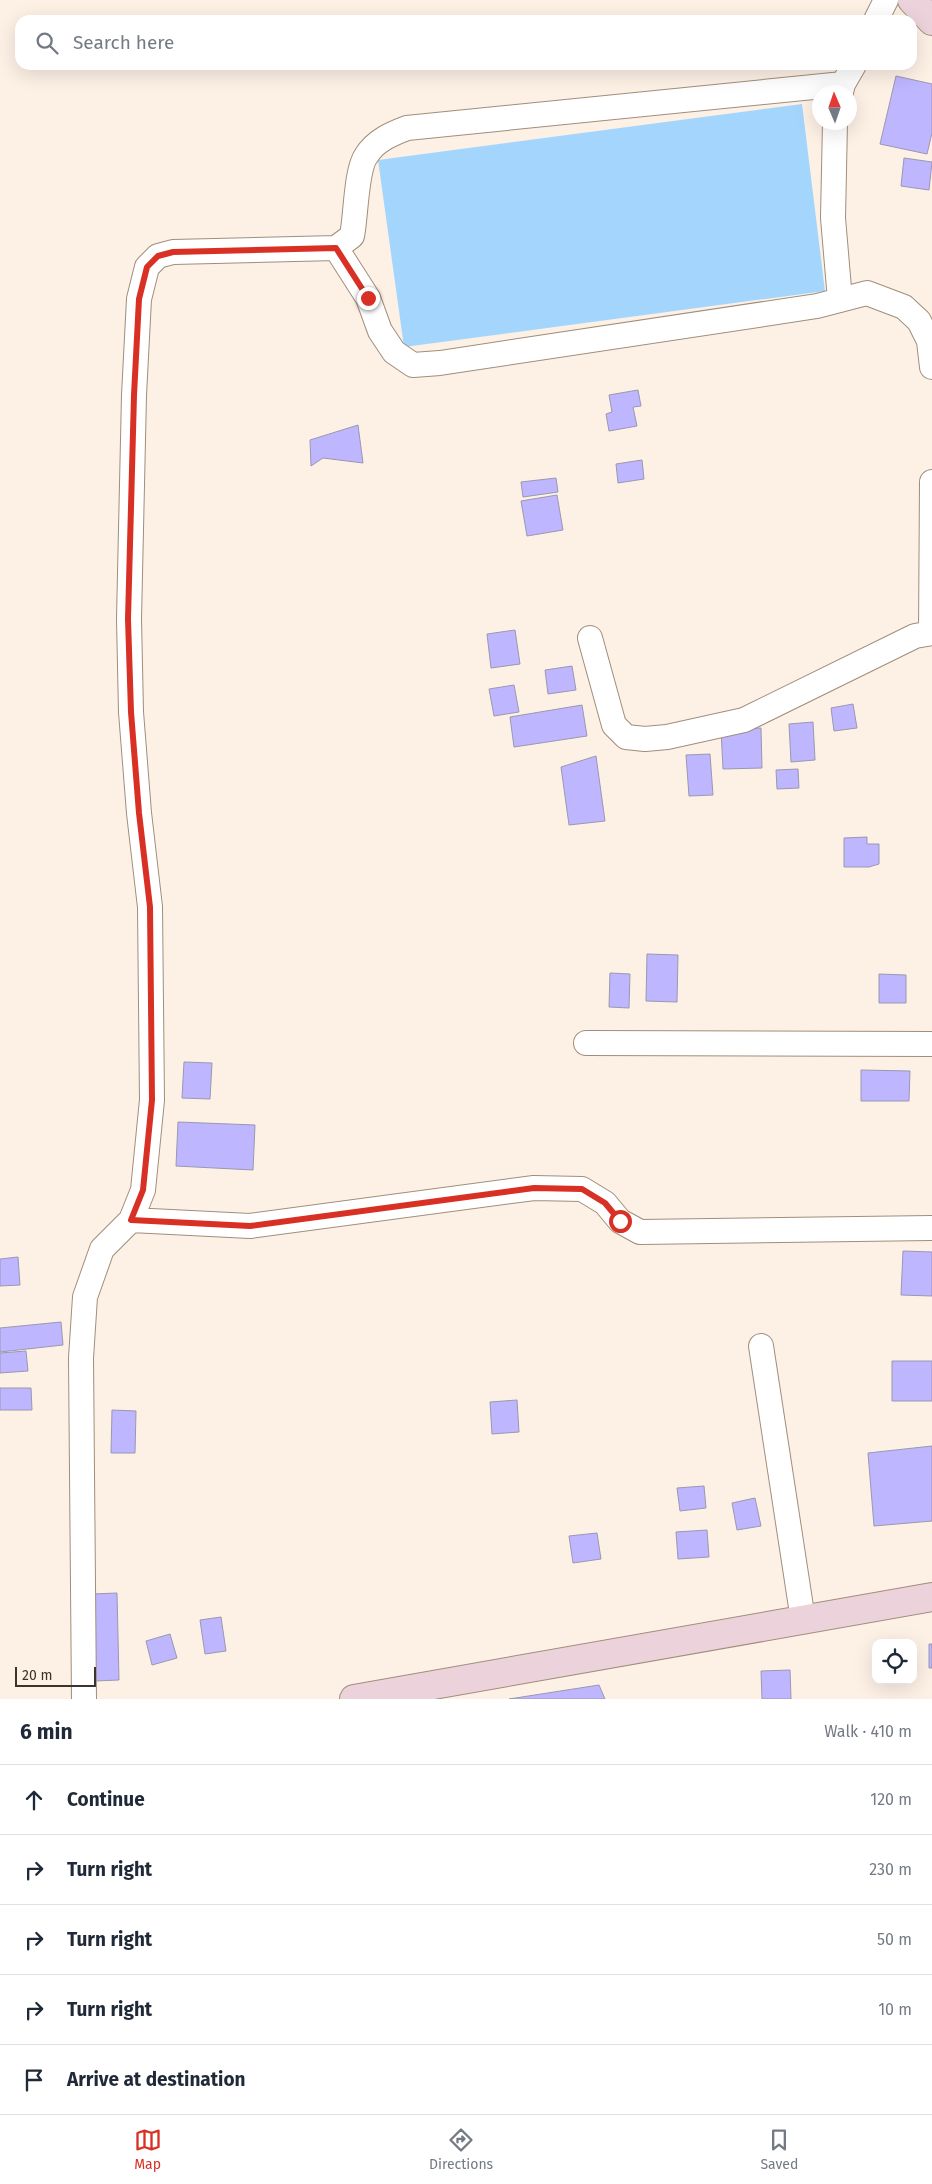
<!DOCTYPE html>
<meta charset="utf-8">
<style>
:root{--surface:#fff;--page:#f6f6f7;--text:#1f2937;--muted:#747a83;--line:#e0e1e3;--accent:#d93025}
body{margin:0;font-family:"Fira Sans",sans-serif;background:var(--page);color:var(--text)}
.controls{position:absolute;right:15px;bottom:15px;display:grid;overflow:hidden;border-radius:10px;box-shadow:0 5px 20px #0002}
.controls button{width:45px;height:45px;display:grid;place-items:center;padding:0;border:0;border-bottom:1px solid var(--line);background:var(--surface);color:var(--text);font:25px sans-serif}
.compass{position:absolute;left:812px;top:85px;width:45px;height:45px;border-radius:50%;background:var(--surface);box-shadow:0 5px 20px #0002;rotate:358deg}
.scale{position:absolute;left:15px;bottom:12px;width:81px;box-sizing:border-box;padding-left:5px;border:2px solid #3b332c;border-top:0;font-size:14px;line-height:18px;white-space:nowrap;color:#3b332c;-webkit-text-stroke:4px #fdf0e5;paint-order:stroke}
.stop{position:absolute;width:15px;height:15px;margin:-11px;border:4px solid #d93025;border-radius:50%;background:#fff}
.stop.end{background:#d93025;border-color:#fff;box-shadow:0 1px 5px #0008}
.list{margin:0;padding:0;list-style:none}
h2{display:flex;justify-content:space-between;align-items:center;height:65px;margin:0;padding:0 20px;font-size:21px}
h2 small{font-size:16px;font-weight:400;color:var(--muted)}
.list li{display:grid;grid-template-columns:32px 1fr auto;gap:15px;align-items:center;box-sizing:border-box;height:70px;padding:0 20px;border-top:1px solid var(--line)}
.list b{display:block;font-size:19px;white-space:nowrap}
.list em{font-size:16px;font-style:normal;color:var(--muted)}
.icon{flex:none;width:28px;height:28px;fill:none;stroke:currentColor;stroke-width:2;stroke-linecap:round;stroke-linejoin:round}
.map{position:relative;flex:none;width:932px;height:1699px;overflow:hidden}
.search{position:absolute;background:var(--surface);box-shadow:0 5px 20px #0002;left:15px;right:15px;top:15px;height:55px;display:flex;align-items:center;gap:12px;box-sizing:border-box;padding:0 18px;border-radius:15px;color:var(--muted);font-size:19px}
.sheet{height:415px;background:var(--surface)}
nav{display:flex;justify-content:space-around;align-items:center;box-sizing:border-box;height:70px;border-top:1px solid var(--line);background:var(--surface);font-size:14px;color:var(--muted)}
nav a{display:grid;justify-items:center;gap:2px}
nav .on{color:var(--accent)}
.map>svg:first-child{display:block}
.water{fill:#a4d6fd}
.building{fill:#beb6fe;stroke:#9a98b0}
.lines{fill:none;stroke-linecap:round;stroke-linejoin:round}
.street-casing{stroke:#a08e7c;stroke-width:26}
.secondary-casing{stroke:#a08e7c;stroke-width:30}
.street{stroke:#fff;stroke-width:24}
.secondary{stroke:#ecd2da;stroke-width:28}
.route{stroke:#d93025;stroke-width:6}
</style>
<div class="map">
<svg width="932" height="1699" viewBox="0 0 932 1699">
<rect width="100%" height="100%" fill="#fdf0e5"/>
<path class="water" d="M802 104 825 291 404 347 378 160Z"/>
<path class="building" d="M896 76 932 84V133L927 154 880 144Z
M904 158 932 162 929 190 901 186Z
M638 390 641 406 633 407 637 426 609 431 606 414 612 412 609 395Z
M358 425 363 463 323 458 311 466 310 440Z
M642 460 644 479 618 483 616 464Z
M556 478 558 492 523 497 521 482Z
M557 495 563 530 527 536 521 501Z
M515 630 520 664 491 668 487 634Z
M572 666 576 690 548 694 545 670Z
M514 685 519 712 494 716 489 689Z
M853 704 857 728 834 731 831 708Z
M582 705 587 736 514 747 510 717Z
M813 722 815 760 791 762 789 724Z
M761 728 762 768 723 769 721 730Z
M710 754 713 795 689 796 686 755Z
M596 756 605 821 569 825 561 767Z
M798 769 799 788 777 789 776 770Z
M867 837V844H879V864L869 867H844V838Z
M647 954 678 955 677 1002 646 1001Z
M610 973 630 974 629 1008 609 1007Z
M879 974 906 975V1003H879Z
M184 1062 212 1063 210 1099 182 1098Z
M861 1070 910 1071 909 1101H861Z
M178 1122 255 1125 253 1170 176 1166Z
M903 1251 932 1252V1296L901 1295Z
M18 1257 20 1285 0 1286V1259Z
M61 1322 63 1345 0 1352V1328Z
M26 1351 28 1371 0 1373V1353Z
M892 1361H932V1401H892Z
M0 1388H31L32 1410H0Z
M517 1400 519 1432 492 1434 490 1402Z
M112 1410 136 1411 135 1453H111Z
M932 1446V1521L874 1526 868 1453Z
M704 1486 706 1508 680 1511 677 1488Z
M755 1498 761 1526 737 1530 732 1503Z
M707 1530 709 1557 678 1559 676 1532Z
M597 1533 601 1559 573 1563 569 1536Z
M117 1593 119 1680 95 1681 92 1594Z
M221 1617 226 1651 205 1654 200 1620Z
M170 1634 177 1658 152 1665 146 1641Z
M929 1644H932V1668H929Z
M790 1670 791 1699H762L761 1671Z
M599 1685 605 1699H509Z"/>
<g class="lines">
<defs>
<path id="street" d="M876 20 886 0
M841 92 843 84 854 65
M835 122 833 218 840 300
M336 248 368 298 380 331 394 352 413 365 440 363 817 306 867 293 904 307 919 321 929 341 932 367
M931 633 932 482
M590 638 614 725 626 737 645 739 667 737 744 720 915 636 932 633
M586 1043 932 1044
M131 1220 250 1226 534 1188 582 1189 605 1203 620 1221 640 1232 932 1228
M761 1346 803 1620
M84 1699 81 1358 85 1297 102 1249 131 1220 143 1190 152 1100 150 907 139 813 131 712 129 619 134 395 139 299 147 267 158 256 173 252 336 248 352 236C356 216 356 170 366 156 375 141 391 134 407 128L843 84"/>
<path id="secondary" d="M912 0 932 21
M354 1699 932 1597"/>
</defs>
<use href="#street" class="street-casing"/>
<use href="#secondary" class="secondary-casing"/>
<use href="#street" class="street"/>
<use href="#secondary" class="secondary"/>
</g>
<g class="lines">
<path class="route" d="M368 298 336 248 173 252 158 256 147 267 139 299 134 395 128 619 131 712 139 813 150 907 152 1100 143 1190 131 1220 250 1226 534 1188 582 1189 605 1203 620 1221"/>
</g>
</svg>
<div class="controls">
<button><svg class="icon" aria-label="locate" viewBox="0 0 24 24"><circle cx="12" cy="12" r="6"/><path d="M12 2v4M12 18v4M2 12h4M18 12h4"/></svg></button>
</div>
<svg class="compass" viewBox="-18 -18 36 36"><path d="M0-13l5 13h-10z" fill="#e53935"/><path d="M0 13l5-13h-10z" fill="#747a83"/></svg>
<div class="scale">20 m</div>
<div class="stop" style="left:620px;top:1221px"></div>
<div class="stop end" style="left:368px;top:298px"></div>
<div class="search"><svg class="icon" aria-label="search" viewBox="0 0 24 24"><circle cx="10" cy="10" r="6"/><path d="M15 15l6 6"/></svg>Search here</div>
</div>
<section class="sheet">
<h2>6 min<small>Walk · 410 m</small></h2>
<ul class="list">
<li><svg class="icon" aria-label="ahead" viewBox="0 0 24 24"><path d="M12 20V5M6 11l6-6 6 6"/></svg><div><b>Continue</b></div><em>120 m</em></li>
<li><svg class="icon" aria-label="right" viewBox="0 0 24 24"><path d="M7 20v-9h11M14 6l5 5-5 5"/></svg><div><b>Turn right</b></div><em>230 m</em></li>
<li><svg class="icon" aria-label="right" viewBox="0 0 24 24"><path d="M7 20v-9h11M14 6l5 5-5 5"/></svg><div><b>Turn right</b></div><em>50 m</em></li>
<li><svg class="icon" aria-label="right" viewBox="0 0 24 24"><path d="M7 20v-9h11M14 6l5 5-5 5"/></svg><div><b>Turn right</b></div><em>10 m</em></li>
<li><svg class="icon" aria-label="arrive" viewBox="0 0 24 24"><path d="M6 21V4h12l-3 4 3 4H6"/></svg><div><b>Arrive at destination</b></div></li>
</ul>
</section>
<nav>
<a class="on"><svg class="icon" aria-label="map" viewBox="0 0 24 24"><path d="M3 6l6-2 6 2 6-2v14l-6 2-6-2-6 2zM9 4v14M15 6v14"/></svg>Map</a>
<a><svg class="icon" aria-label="directions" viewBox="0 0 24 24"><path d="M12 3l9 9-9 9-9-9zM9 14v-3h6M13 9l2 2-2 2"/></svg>Directions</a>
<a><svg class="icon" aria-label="saved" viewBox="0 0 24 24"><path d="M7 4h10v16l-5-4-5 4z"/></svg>Saved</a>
</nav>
